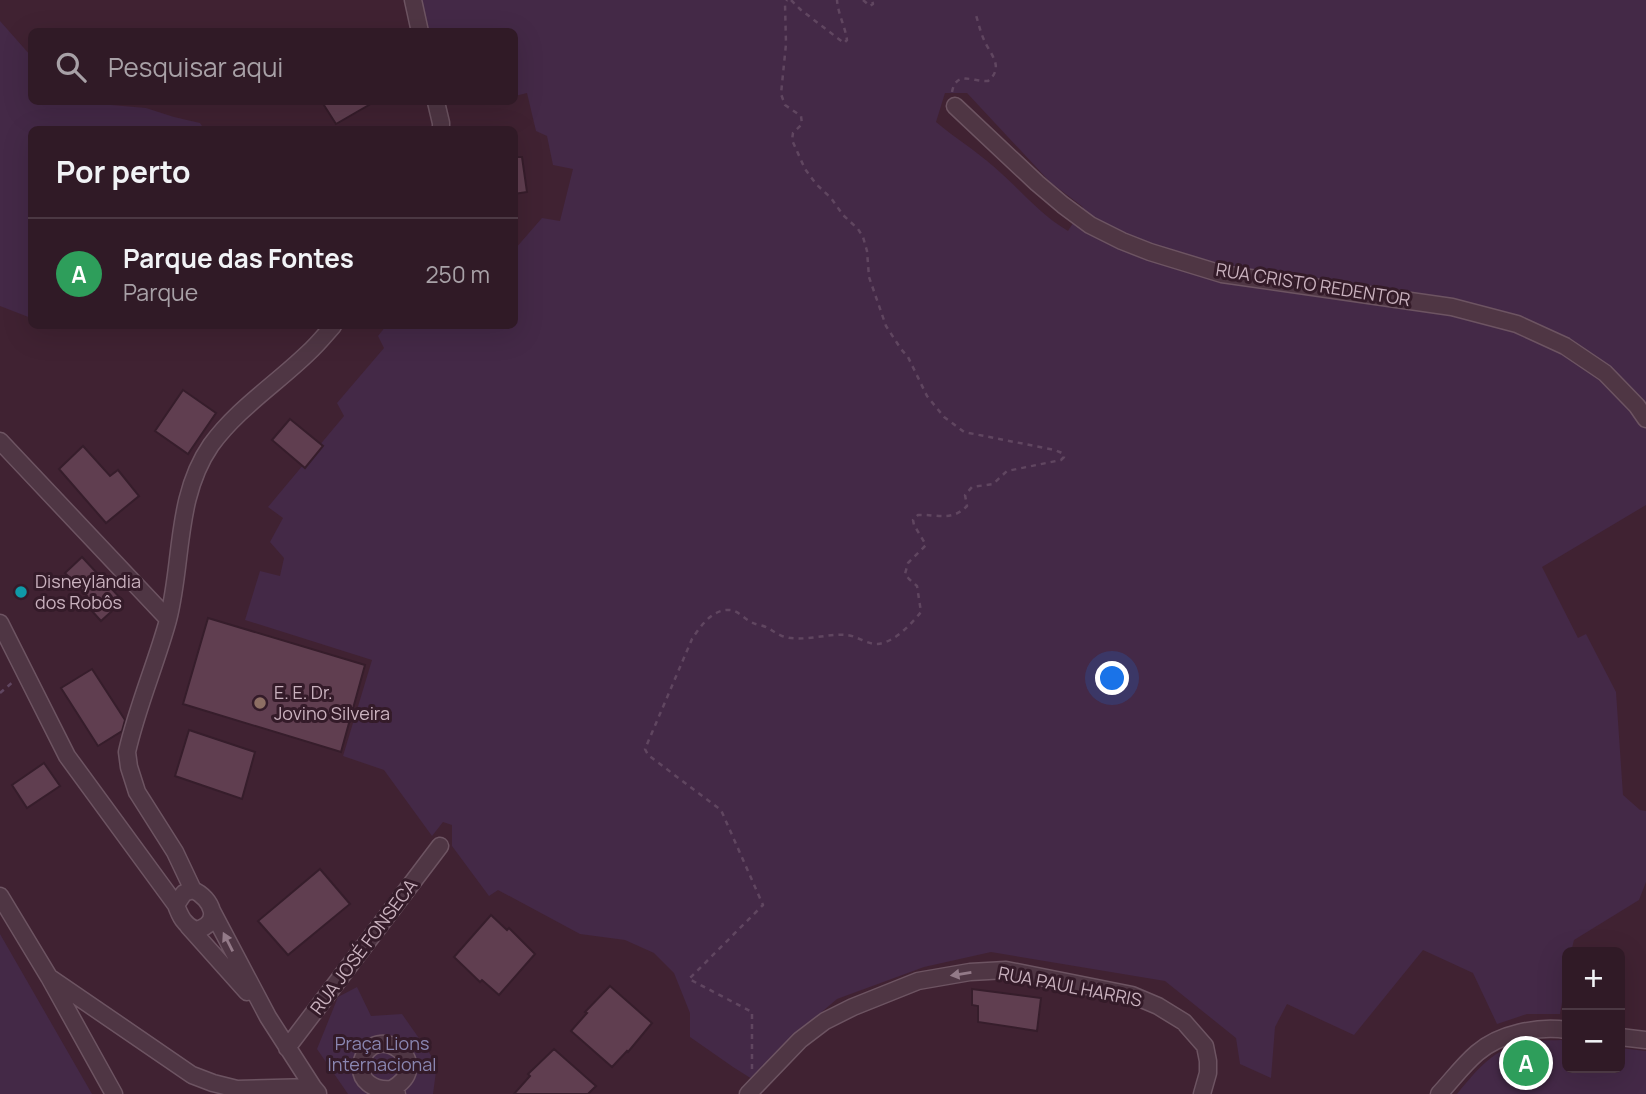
<!DOCTYPE html>
<html lang="pt">
<meta charset="utf-8">
<style>
:root{--surface:#301a26;--page:#38232e;--text:#f1f3f6;--muted:#a8a1a7;--line:#4b3843;--accent:#ff83c2}
body{margin:0;font-family:Manrope,sans-serif;background:var(--page);color:var(--text)}
.controls{position:absolute;right:21px;bottom:21px;display:grid;overflow:hidden;border-radius:10px;box-shadow:0 7px 28px #0002}
.controls button{width:63px;height:63px;display:grid;place-items:center;padding:0;border:0;border-bottom:2px solid var(--line);background:var(--surface);color:var(--text);font:35px sans-serif}
.you{position:absolute;left:1113px;top:679px;width:24px;height:24px;margin:-18px;border:5px solid #fff;border-radius:50%;background:#1a73e8;box-shadow:0 0 0 10px #1a73e833}
.badge{display:grid;place-items:center;width:46px;height:46px;border-radius:50%;background:var(--accent);color:#fff;font-size:23px;font-weight:700}
.pin{position:absolute;translate:-50% -50%;border:4px solid #fff;box-shadow:0 2px 7px #0006}
.list{margin:0;padding:0;list-style:none}
h2{display:flex;justify-content:space-between;align-items:center;height:91px;margin:0;padding:0 28px;font-size:30px}
h2 small{font-size:23px;font-weight:400;color:var(--muted)}
.list li{display:grid;grid-template-columns:46px 1fr auto;gap:21px;align-items:center;box-sizing:border-box;height:112px;padding:0 28px;border-top:2px solid var(--line)}
.list b{display:block;font-size:26px;white-space:nowrap}
.list p{margin:0;font-size:23px;white-space:nowrap;color:var(--muted)}
.list em{font-size:23px;font-style:normal;color:var(--muted)}
.icon{flex:none;width:38px;height:38px;fill:none;stroke:currentColor;stroke-width:2;stroke-linecap:round;stroke-linejoin:round}
.map{position:relative;flex:none;width:1646px;height:1094px;overflow:hidden}
.search{position:absolute;background:var(--surface);box-shadow:0 7px 28px #0002;left:28px;top:28px;width:490px;height:77px;display:flex;align-items:center;gap:18px;box-sizing:border-box;padding:0 24px;border-radius:10px;color:var(--muted);font-size:26px}
.panel{position:absolute;background:var(--surface);box-shadow:0 7px 28px #0002;left:28px;top:126px;width:490px;height:203px;border-radius:10px}
.map>svg:first-child{display:block}
.green{fill:#442947;fill-rule:evenodd}
.building{fill:#603e50;stroke:#361d2b;stroke-width:2}
.lines{fill:none;stroke-linecap:round;stroke-linejoin:round}
.minor-casing{stroke:#6d5462;stroke-width:19}
.path{stroke:#604660;stroke-width:2.5;stroke-dasharray:5 5;stroke-linecap:butt}
.minor{stroke:#4f3644;stroke-width:16}
.oneway{fill:#937a88}
.culture-dot{fill:#0f9aa8;stroke:#341b29;stroke-width:2.5}
.education-dot{fill:#8d6e63;stroke:#341b29;stroke-width:2.5}
.labels{text-anchor:middle;stroke-width:6;stroke-linejoin:round;paint-order:stroke}
.street-label{font-size:18px;fill:#cab2bf;stroke:#341b29}
.poi-label{font-size:18px;fill:#cab2bf;stroke:#341b29;text-anchor:start}
.park-label{font-size:18px;fill:#8a86b1;stroke:#341b29}
</style>
<div class="map">
<svg width="1646" height="1094" viewBox="0 0 1646 1094">
<rect width="100%" height="100%" fill="#402232"/>
<path class="green" d="M422 0H1646V505L1542 567 1578 638 1586 634 1616 692 1623 795 1640 810 1646 811V882L1639 900 1574 940 1571 952H1567V973L1560 1014H1527L1497 1024 1473 973 1423 950 1354 1035 1287 1004 1275 1027 1271 1078 1240 1064 1236 1038 1165 981 991 952 924 967 837 999 797 1033 752 1079 733 1067 690 1037V1013L674 973 654 953 625 940 580 934 498 890 489 896 452 846V825L443 822 432 836 384 770 343 756 372 660 245 620 260 571 280 576 284 558 270 542 283 518 268 507 344 416 337 403 384 348 378 336 386 326H514L515 249 542 218 560 221 573 169 553 165 547 136 536 131 527 93 515 96 514 32 428 31ZM945 93H967L1050 182 1083 207 1068 231C1039 214 1019 188 993 166 975 150 955 138 936 122Z
M0 21 31 56 32 102H88L100 104 146 108 174 117 200 123 204 129 32 130 31 318 0 306Z
M0 934 92 1094H0Z
M357 987 371 1016 402 1014 437 1064 433 1094H348L317 1049 338 997Z
M1561 1040 1567 1041V1068H1620V1048L1646 1051V1094H1457C1492 1051 1505 1041 1561 1040Z"/>
<path class="building" d="M322 102H374L336 124Z
M514 157H522L527 192 514 194Z
M183 390 216 413 188 454 155 431Z
M290 419 323 446 305 468 272 440Z
M83 446 110 476 118 470 139 496 106 523 59 469Z
M82 557 123 601 101 621 82 600 87 596 65 573Z
M208 618 365 665 341 752 183 704Z
M92 669 125 720 122 731 98 746 61 688Z
M189 730 255 752 242 799 175 776Z
M44 763 60 786 27 808 12 785Z
M320 869 350 904 288 955 258 921Z
M491 915 507 930 509 928 535 954 499 995 482 980 480 982 454 957Z
M610 986 652 1023 628 1052 627 1051 612 1067 571 1031 587 1013 585 1012Z
M972 989 1041 998 1037 1031 978 1022V1006L972 1005Z
M554 1049 596 1086 588 1094H514L530 1076 528 1074Z"/>
<g class="lines">
<defs>
<path id="minor" d="M413 0 420 32
M436 102 441 123V130
M955 106 1037 183 1063 205 1090 225 1122 241 1150 252 1222 274 1452 307 1517 324 1565 346 1605 373 1637 406 1646 419
M0 441 168 619
M0 623 67 756 176 905
M193 890 175 852 137 792 129 767 127 752C137 707 156 664 168 620 183 562 175 497 211 445 237 409 276 384 308 353 317 345 325 335 333 326
M193 890C212 898 223 924 196 930 184 925 180 916 176 905L184 893Z
M0 896 49 977 114 1094
M212 911 268 1017 313 1087 318 1093
M188 926 247 992
M49 977 192 1075 213 1083 237 1089 313 1087
M1620 1037 1646 1040
M287 1048 440 846
M392 1089C438 1062 374 1020 362 1061 357 1081 374 1091 392 1089L397 1094
M748 1094 800 1040 825 1021 853 1007 918 981 970 972 1006 970 1132 995 1158 1006 1184 1022 1205 1046 1208 1061V1073L1202 1094
M1439 1094C1452 1080 1463 1065 1477 1053 1500 1033 1538 1026 1567 1030"/>
</defs>
<use href="#minor" class="minor-casing"/>
<path class="path" d="M791 0 801 10 844 43 847 40C845 26 838 14 837 0
M863 0 870 6 873 4 872 0
M952 92C956 70 973 82 988 81 1005 67 990 54 984 40 980 31 978 21 975 12
M0 693 14 681
M752 1069V1012L689 979 763 905 721 810 648 755 645 749 692 639C700 627 712 609 729 610 738 610 744 619 753 623 757 625 763 625 768 628 773 631 777 634 782 636 801 643 827 633 847 635 857 636 868 645 878 644 895 642 911 624 921 612L917 586 909 579 905 574 908 563 926 545 914 525 913 520 918 515C938 514 951 522 967 506L965 495 972 487 993 484 1007 471 1061 460 1064 457 1062 453 1055 450 964 432 944 417 927 396 908 357 901 349 886 326 869 277 867 251 863 237 858 229 843 215 831 198 816 184 805 169 792 140 793 133 802 124 801 116 785 105 781 94 786 44 785 3 787 0"/>
<use href="#minor" class="minor"/>
</g>
<defs><path id="oneway-solid" d="M-6-.8H1V-3.2L6.5 0L1 3.2V.8H-6Z" transform="scale(1.75)"/></defs>
<g class="oneway">
<use href="#oneway-solid" transform="translate(228 942) rotate(-117)"/>
<use href="#oneway-solid" transform="translate(961 974) rotate(171)"/>
</g>
<circle class="culture-dot" cx="21" cy="592" r="7"/>
<circle class="education-dot" cx="260" cy="703" r="7"/>
<g class="labels">
<g class="street-label">
<text transform="translate(1313 285) rotate(9)" y="6">RUA CRISTO REDENTOR</text>
<text transform="translate(364 947) rotate(-53)" y="6">RUA JOSÉ FONSECA</text>
<text transform="translate(1070 987) rotate(11)" y="6">RUA PAUL HARRIS</text>
</g>
<g class="poi-label">
<text x="35" y="588">Disneylãndia<tspan x="35" dy="21">dos Robôs</tspan></text>
<text x="274" y="699">E. E. Dr.<tspan x="274" dy="21">Jovino Silveira</tspan></text>
</g>
<g class="park-label">
<text x="382" y="1050">Praça Lions<tspan x="382" dy="21">Internacional</tspan></text>
</g>
</g>
</svg>
<div class="controls">
<button>+</button>
<button>−</button>
</div>
<div class="you"></div>
<div class="pin badge" style="left:1526px;top:1063px;background:#2e9e5b">A</div>
<div class="search"><svg class="icon" aria-label="search" viewBox="0 0 24 24"><circle cx="10" cy="10" r="6"/><path d="M15 15l6 6"/></svg>Pesquisar aqui</div>
<section class="panel">
<h2>Por perto<small></small></h2>
<ul class="list">
<li><span class="badge" style="background:#2e9e5b">A</span><div><b>Parque das Fontes</b><p>Parque</p></div><em>250 m</em></li>
</ul>
</section>
</div>
